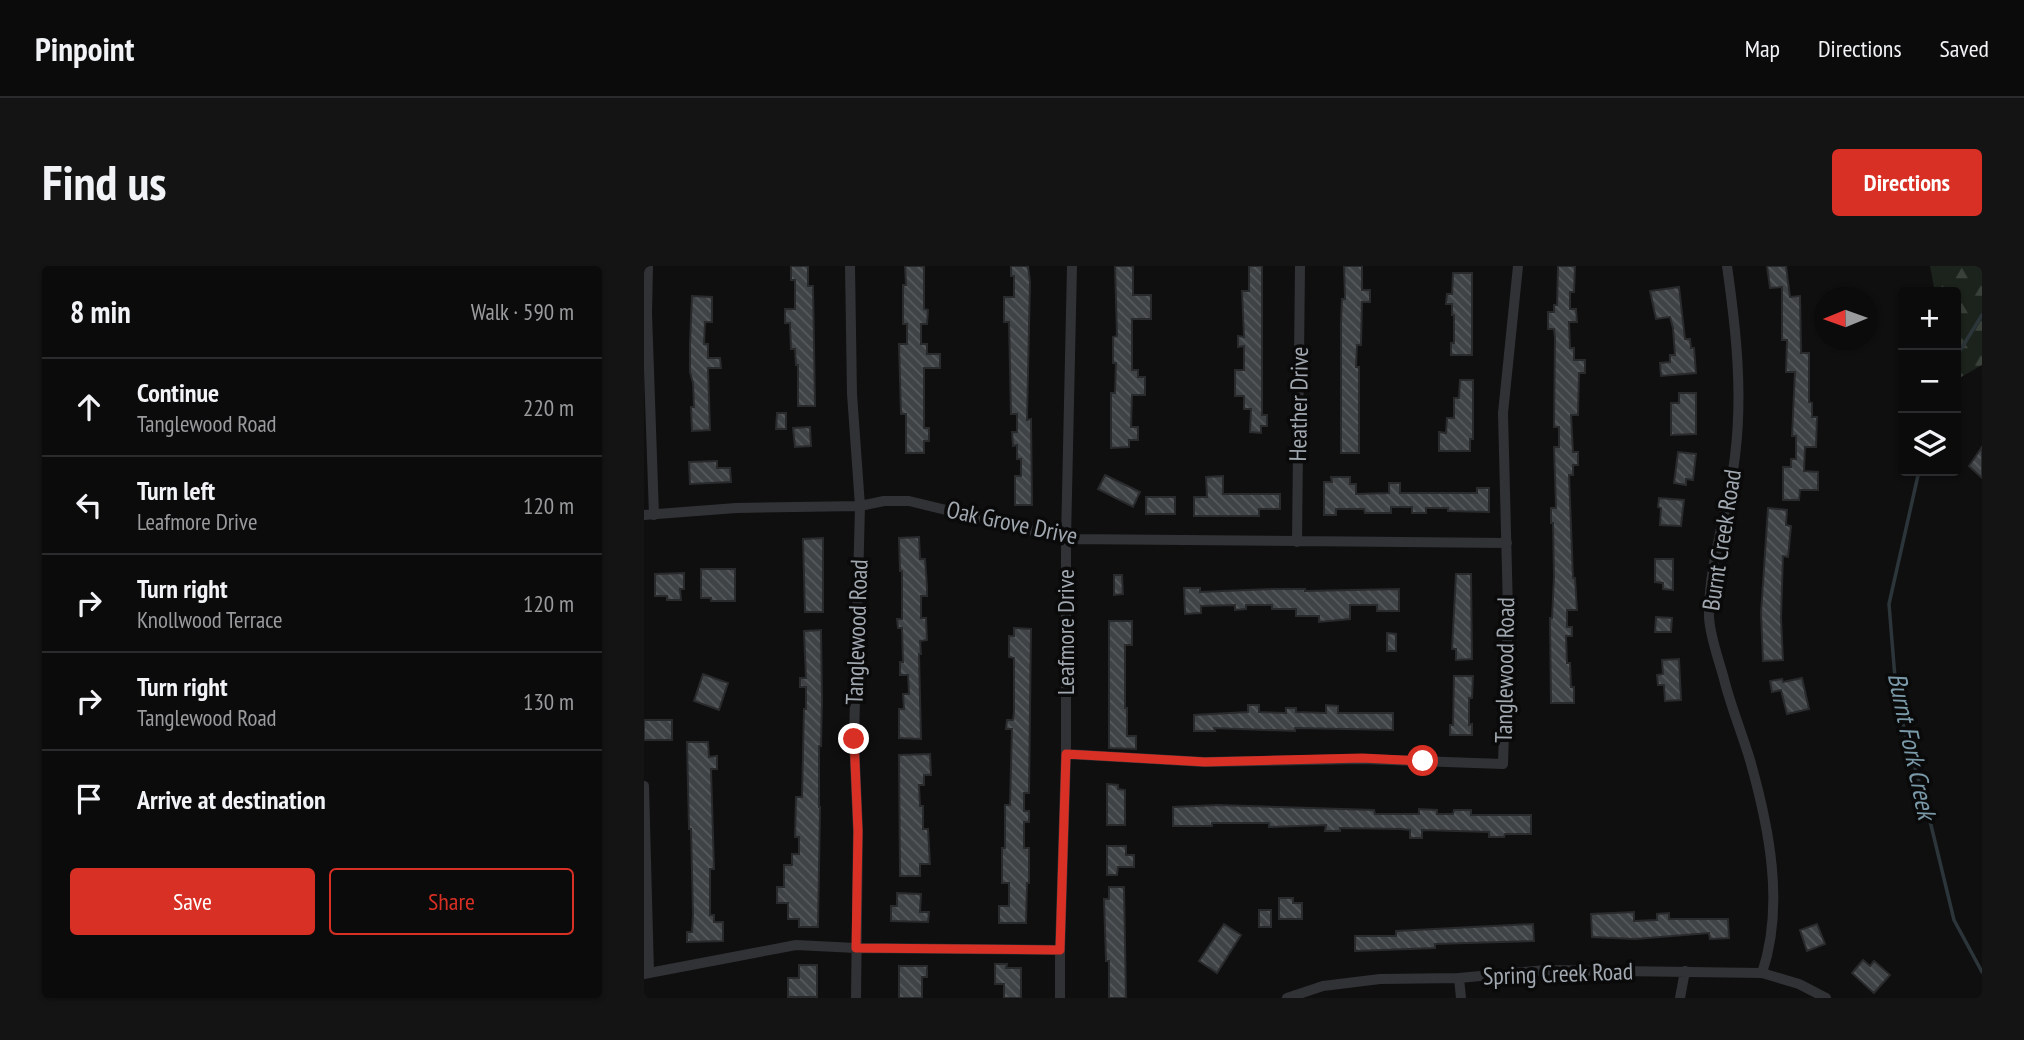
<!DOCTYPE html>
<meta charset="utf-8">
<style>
:root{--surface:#0b0b0c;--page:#141415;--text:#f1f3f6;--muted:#9a9b9d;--line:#2b2b2d;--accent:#d93025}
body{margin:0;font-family:"PT Sans Narrow",sans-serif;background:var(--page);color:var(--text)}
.controls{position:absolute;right:21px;top:21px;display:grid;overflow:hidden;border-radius:7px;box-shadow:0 2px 5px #0004}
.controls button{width:63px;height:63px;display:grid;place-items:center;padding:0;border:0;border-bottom:2px solid var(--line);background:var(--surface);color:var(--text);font:35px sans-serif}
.compass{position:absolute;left:1170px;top:21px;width:63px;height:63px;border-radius:50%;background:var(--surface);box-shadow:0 2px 5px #0004;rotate:269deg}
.stop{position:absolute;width:21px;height:21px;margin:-16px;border:5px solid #d93025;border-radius:50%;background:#fff}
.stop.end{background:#d93025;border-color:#fff;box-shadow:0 2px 7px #0008}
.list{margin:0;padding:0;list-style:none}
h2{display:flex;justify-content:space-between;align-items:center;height:91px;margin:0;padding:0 28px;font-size:30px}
h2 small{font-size:23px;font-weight:400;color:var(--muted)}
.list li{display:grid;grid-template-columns:46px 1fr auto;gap:21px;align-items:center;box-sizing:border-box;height:98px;padding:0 28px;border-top:2px solid var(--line)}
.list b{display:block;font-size:26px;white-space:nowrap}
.list p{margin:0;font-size:23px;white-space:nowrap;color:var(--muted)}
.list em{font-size:23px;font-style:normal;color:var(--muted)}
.actions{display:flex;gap:14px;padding:21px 28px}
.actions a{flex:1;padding:16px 0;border:2px solid var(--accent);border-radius:7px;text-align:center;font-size:24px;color:var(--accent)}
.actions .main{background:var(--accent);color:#fff}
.icon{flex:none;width:38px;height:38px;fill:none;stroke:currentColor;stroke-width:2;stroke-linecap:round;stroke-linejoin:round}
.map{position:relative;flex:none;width:1338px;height:732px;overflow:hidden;border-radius:7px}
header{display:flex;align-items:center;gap:42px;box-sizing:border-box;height:98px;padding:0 35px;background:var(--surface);border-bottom:2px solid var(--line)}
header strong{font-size:33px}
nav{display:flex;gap:38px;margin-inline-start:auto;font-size:24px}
.intro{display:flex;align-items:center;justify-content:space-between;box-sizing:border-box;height:168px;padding:0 42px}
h1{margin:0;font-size:49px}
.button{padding:18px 32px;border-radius:7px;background:var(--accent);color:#fff;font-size:24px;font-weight:700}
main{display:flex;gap:42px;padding:0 42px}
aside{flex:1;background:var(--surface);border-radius:7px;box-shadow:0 2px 5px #0004}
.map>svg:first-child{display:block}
.forest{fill:url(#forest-firs)}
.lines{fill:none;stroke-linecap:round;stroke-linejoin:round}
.stream{stroke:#2c3539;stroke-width:3.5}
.building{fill:url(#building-back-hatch);stroke:#292a2c;stroke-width:2}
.minor{stroke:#313235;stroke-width:10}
.route{stroke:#d93025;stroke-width:9}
.labels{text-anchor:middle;stroke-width:7;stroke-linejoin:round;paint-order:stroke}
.street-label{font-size:24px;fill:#a1a8b0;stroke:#0a0a0b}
.water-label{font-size:26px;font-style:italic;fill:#7b9aa9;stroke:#0a0a0b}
</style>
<header>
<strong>Pinpoint</strong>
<nav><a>Map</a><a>Directions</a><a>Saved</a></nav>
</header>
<div class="intro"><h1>Find us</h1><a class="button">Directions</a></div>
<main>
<aside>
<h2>8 min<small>Walk · 590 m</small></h2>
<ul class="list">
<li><svg class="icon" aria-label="ahead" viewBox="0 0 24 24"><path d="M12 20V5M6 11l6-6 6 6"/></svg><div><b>Continue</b><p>Tanglewood Road</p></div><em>220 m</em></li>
<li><svg class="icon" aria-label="left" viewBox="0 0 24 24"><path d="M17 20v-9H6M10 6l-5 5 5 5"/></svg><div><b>Turn left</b><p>Leafmore Drive</p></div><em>120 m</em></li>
<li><svg class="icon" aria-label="right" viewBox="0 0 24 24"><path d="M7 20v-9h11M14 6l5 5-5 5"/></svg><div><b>Turn right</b><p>Knollwood Terrace</p></div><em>120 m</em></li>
<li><svg class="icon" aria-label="right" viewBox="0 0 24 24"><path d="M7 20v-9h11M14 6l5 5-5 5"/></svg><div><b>Turn right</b><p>Tanglewood Road</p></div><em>130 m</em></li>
<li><svg class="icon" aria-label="arrive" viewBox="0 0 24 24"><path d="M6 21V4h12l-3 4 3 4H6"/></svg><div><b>Arrive at destination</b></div></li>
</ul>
<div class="actions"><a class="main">Save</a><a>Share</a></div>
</aside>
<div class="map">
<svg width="1338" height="732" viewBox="0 0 1338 732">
<defs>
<pattern id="forest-firs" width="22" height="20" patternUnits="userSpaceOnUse" patternTransform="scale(1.75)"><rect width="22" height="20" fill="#1c231c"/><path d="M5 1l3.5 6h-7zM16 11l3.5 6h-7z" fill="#3a403a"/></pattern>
<pattern id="building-back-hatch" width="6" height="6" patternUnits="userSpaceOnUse" patternTransform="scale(1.75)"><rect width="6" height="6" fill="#404346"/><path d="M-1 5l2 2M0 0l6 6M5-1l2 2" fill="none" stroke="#585b5e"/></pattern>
</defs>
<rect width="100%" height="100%" fill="#0f0f10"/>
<path class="forest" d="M1286 0H1338V99L1312 114V26H1291Z"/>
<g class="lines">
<path class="stream" d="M1312 91 1338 49
M1275 205 1245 338 1253 437 1287 559 1310 654 1338 706"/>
</g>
<path class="building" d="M147 0H164V20H169L171 140H154V99H152L151 83H147L146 57H141V43H151V14H147Z
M261 0H280V43L284 44 283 58H277V78H283V88H296V102H280V162H285V175H280V187H262V148H257L255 78H263V58H259V19H262Z
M367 0H384L386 16 383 154 387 153 388 239H371V210H377V193H373V179L369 180 368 166H373V148H367L365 56H360V31H370V10H367Z
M471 0H489V29H507V53H488V104H494V111H501V129H488L487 161H494V174H485V181L467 182V127H471L472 97H469V71L473 70Z
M605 0H618V149H623V160H617V167L606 166 607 143H600V130H591V104H600V80L594 81V70L600 71 598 25H605Z
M700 0H718V24H726V36H718L717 79H713L712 101H715V187H697V56L698 33H701Z
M914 0H931L930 26H926V43H932L933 56H925L926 82H930V94H941V107H935L934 149H927L929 186H934V199H929V209H925L929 312H931L933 344H923V361H928V370H922L923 397H926L927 421H930V437H907L906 352H908L910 311 909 257H907V242H912L910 181H915V161H910L911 72 910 63H904V46H910V39H913Z
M1123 0H1142L1146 31 1156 30 1157 87H1165V136L1168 137V151H1173L1172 181H1161L1160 205 1174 206V224H1156L1155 234H1139V201H1147V193H1152V170H1148L1151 106H1142L1143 74H1138V21L1126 22Z
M809 7H828V89H807V77H810V49H808V38H802L803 28H808Z
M1035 21 1041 73H1046L1047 82H1050L1052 107 1017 110 1016 97 1026 96V89H1031L1029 62 1026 51 1012 53 1006 25Z
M48 30 68 31V56H61L60 78H64V92H76L77 102H64L66 164 48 165 47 141H50L49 117 46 106V78Z
M816 114H829V173H826V185H795V166L802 167 803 152H810V132H815Z
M1035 127H1052V168L1027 169V137H1035Z
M133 147H142V163H132Z
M166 161 167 180 151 181 149 162Z
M1338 181V212L1325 200Z
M1034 186 1052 188 1049 214 1042 213V219L1030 217Z
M73 195V202H86L87 216 46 218 45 196Z
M461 209 496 226 489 241 454 223Z
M579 210V228H636V243H615V250H550V231H563L562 211Z
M687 211H706V218H712V228L745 227V217H756V227H833V222H845V246L804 245V242H782V247H768V241H747V247H721L720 243H692V249H680V216H688Z
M502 231H531V248H502Z
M1015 232 1040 234 1037 260 1016 259 1017 242 1014 241Z
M1124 242 1143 244 1142 259 1147 260 1144 291 1139 290 1137 352 1139 394 1119 395 1117 347Z
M275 271 276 293H281L283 320V330H277V352H282L283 374 276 375 277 388H275L277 473 255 472V443H260L259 428H265L264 409H256V396H259L258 362H254L253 353H258V305H256L255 272Z
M179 272V346H161L159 273Z
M1011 293H1029V324L1019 323V317L1011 316Z
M57 303H91V335H67V332H57Z
M40 307V323H36L37 334H23V330H11V308Z
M812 308H827L828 393 812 394V383H808Z
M470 309H478L479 328 470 329Z
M540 322H556V326L628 323H661V325L755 323V345H733V339H706V353L675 356V350H652V343H628V339H602V343L591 344V339L557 340V347L541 348Z
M1012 351 1028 352 1027 366H1011Z
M465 355H488V379H481V442H483V470H492V483L465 482Z
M370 362 387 363 385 527H380V545H385V556H380V582H385V617H383L382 657H355V640H365V617H358V582H361V539H366L368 463H362L363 454H369L370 446V392L365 391V370H370Z
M177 364 178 434 177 480H175V541H176L174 661H155V653H144V637H133V621H140V599H148V588H155V571H151L152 531H158L160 443H162V421H156V412H162L160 365Z
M743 367 752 368V385H743Z
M1035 393 1037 434 1021 435 1020 419H1014L1013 409 1019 408 1018 394Z
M59 408 84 417 75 444 50 435Z
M810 410H829L828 432H825V459L828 458V469H806V459H809Z
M1158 412 1165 443 1143 448 1137 424 1128 426 1126 415 1138 413 1139 416Z
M604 439H615V446L642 447V442H652V446L682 447V439L694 440V447H749V464L651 462V465L570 462 571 465H550V449L604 446Z
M0 454H28V474H0Z
M43 476H64L65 491 73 490V503H67L70 603H66V649H70V656H79V675L43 676V666H48L49 649 47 563H45Z
M286 488 287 509H280V519H275L276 540H279V563H284L286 598H276V610H256L255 489Z
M463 518 474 519V523L481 524V559H463Z
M574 539 730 544 731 548H775V543L793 544V548H809L810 544H827V549H887V568H861L860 571H845V566L778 564V572H766V564L757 563 696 562V565H681L682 559 625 561V557H568V560H529V541Z
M463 580H482V589H490V601H474L473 609H463Z
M465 621H480L482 732H465V695H462L460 633H465Z
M253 627 277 628 276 646H285L284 656 247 655V640H253Z
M635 632H649V637H658V653H635Z
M615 644H627V661H615Z
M990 646V655L1013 654V648L1025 647V653H1084L1085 672 1066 673 1065 667 991 673 948 671 947 648Z
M580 658 597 669 573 707 555 695Z
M889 658 890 675 791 678V682L711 685V670H752V665Z
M1173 658 1181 678 1163 685 1156 664Z
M1219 694 1226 700 1230 695 1246 709 1230 727 1208 707Z
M351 698H363L362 702H377V732H360V718H351Z
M155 699H173V731H144V712H155Z
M255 700H283V711H278V732H255Z"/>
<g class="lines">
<path class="minor" d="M4 0 3 47 10 249
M206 0 208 128 216 240 210 473 214 565 212 732
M1083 0C1092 63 1099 126 1091 190 1085 243 1064 297 1065 351 1066 371 1075 394 1080 413 1087 441 1098 467 1106 494 1125 561 1141 639 1118 707
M0 249 92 242 216 240 240 235H265L422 273 863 277
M653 276 656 0
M422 488 560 496 718 493 859 498 864 345 859 147 874 0
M0 520 5 707 0 708
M5 707 152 679 212 682 416 684
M815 712 817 732
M416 732V684L422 488V273L428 0
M643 732 679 720 736 713 815 712 902 704 1118 707 1155 718 1182 732
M1036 732 1041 705"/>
</g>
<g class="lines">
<path class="route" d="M210 473 214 565 212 682 416 684 422 488 561 496 718 492 779 495"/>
</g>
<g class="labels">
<g class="street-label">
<text transform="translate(655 138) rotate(-89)" y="8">Heather Drive</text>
<text transform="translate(368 257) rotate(12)" y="8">Oak Grove Drive</text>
<text transform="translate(1078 274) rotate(-81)" y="8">Burnt Creek Road</text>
<text transform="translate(213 366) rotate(-88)" y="8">Tanglewood Road</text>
<text transform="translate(422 366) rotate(-90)" y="8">Leafmore Drive</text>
<text transform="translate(861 404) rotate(-89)" y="8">Tanglewood Road</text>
<text transform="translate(914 708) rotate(-2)" y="8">Spring Creek Road</text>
</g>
<g class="water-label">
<text transform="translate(1268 480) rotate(78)" y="9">Burnt Fork Creek</text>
</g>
</g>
</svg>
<div class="controls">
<button>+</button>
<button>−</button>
<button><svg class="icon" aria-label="layers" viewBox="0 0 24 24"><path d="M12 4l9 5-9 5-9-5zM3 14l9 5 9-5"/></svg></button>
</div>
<svg class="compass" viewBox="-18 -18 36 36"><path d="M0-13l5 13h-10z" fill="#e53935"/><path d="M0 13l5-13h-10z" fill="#9a9b9d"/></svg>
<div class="stop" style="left:779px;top:495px"></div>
<div class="stop end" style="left:210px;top:473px"></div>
</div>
</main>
